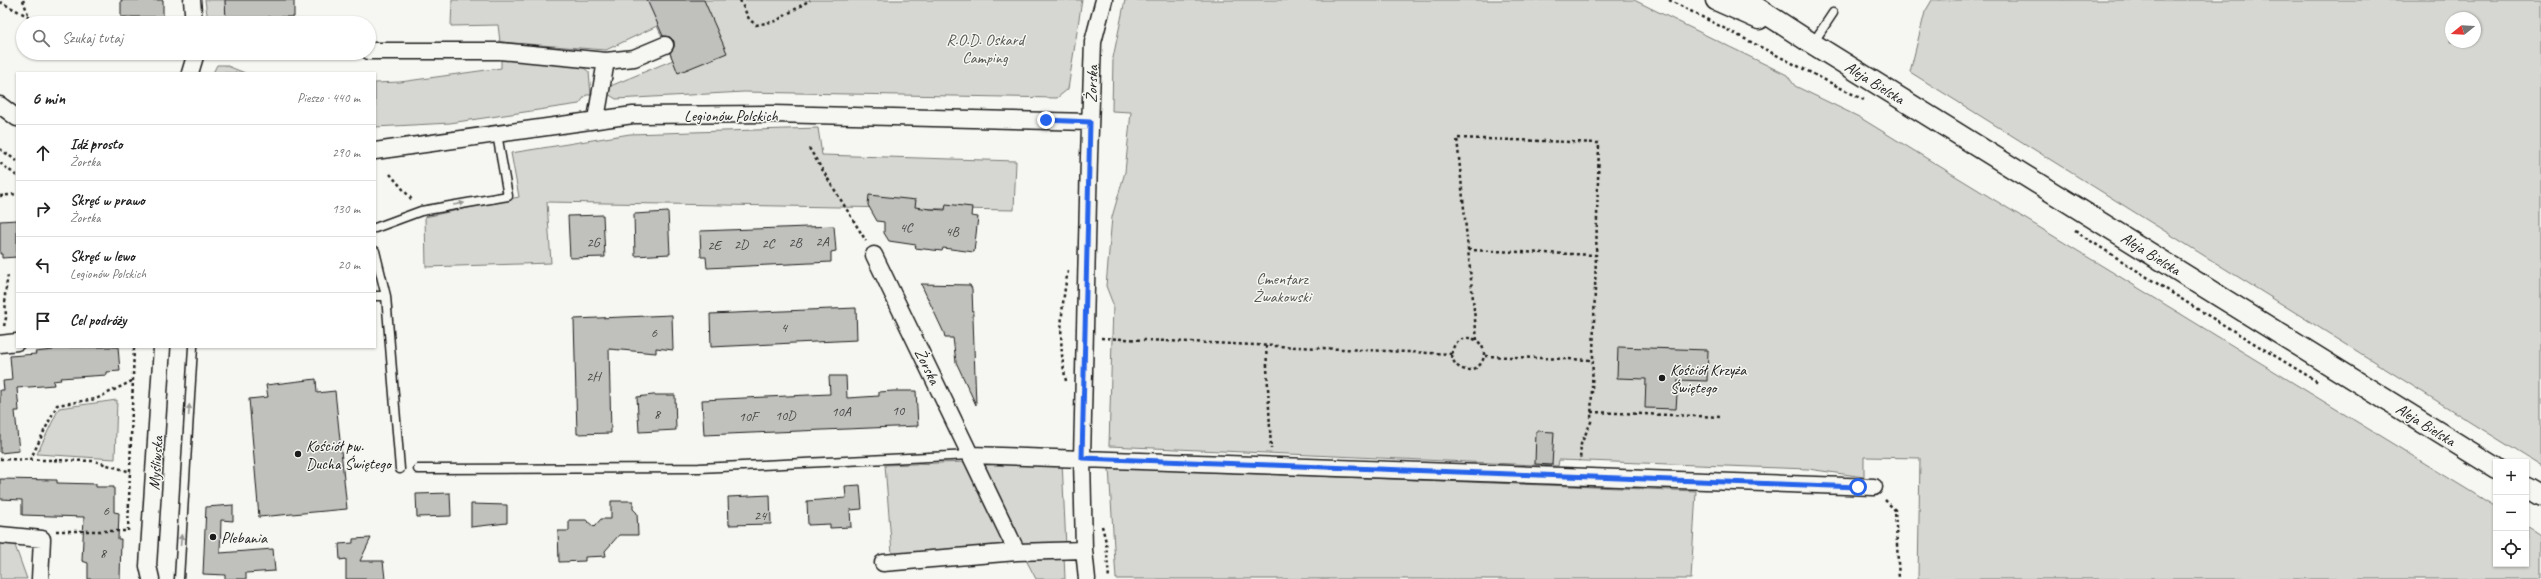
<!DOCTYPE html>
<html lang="pl">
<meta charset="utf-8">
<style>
:root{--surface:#fff;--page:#f2f2f2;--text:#222;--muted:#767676;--line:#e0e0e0}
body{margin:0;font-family:Caveat,sans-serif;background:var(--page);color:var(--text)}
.controls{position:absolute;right:12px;bottom:12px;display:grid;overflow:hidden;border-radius:0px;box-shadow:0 1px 3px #0004}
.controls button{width:36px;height:36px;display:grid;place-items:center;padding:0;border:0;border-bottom:1px solid var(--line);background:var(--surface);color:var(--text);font:20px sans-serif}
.compass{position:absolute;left:2445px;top:12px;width:36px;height:36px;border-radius:50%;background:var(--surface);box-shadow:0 1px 3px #0004;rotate:252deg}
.stop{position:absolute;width:12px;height:12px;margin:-9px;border:3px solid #2563eb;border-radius:50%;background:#fff}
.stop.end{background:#2563eb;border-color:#fff;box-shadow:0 1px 4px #0008}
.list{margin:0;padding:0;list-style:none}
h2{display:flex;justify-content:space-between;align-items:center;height:52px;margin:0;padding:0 16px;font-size:17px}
h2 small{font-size:13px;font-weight:400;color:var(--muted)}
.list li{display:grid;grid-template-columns:26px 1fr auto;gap:12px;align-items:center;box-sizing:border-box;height:56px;padding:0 16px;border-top:1px solid var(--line)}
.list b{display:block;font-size:15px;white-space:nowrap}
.list p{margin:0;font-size:13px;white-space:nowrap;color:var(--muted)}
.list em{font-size:13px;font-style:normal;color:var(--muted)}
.icon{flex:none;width:22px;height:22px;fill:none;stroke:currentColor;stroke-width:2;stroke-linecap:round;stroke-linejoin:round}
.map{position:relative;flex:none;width:2541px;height:579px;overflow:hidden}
.search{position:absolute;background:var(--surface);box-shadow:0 1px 3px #0004;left:16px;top:16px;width:360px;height:44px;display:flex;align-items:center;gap:10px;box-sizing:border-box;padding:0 14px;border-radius:22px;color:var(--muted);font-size:15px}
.panel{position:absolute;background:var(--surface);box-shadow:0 1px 3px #0004;left:16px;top:72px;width:360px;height:276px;border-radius:0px}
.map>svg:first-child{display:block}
.green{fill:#d6d6d2;stroke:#797977;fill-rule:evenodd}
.building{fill:#c0c0bd;stroke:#1c1c1c}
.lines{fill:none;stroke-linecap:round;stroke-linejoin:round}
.service-casing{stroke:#1c1c1c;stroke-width:11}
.minor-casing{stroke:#1c1c1c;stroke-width:19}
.tertiary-casing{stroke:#1c1c1c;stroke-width:23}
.path{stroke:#1c1c1c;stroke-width:2.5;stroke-dasharray:3 3;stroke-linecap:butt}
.service{stroke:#f6f6f2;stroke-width:8}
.minor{stroke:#f6f6f2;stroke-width:16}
.tertiary{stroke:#f6f6f2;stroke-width:20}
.oneway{fill:#949492}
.route{stroke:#2563eb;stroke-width:5}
.poi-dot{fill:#1c1c1c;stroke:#f6f6f2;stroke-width:1.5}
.labels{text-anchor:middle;stroke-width:3;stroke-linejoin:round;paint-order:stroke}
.number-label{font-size:14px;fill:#454544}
.park-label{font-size:16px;fill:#545453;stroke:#f6f6f2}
.street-label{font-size:16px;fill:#1c1c1c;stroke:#f6f6f2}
.poi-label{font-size:16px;fill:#1c1c1c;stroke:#f6f6f2;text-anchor:start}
</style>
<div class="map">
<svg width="2541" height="579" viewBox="0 0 2541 579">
<rect width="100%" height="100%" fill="#f6f6f2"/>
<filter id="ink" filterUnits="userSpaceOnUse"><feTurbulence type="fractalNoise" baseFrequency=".025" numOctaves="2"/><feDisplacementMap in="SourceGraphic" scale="8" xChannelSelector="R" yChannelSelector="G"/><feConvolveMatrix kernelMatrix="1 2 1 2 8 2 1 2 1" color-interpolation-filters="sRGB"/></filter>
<g filter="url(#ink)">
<path class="green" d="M205 0H225L226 20 208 21Z
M452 0H1082L1068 89 1057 98 744 92 616 99 608 94V87L673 60 657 26 606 50 500 42 498 25 451 26Z
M1125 0H1634L1787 75 1795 86 1859 117 2496 507V564H2526V525L2541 535V579H1918L1920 458 1864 457V477L1808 469 1559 460 1558 466 1109 446 1113 304 1106 286 1112 217 1125 172 1131 112 1112 111 1113 58Z
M1932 0H2541V466L1910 72 1925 12ZM2451 18H2475V42H2451Z
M501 58 580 65 589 72 591 95H586L579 104 450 123 375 127V83L400 82 501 68Z
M217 65H225L245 73H213Z
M818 128 822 155 1016 161 1014 210 547 202 551 263 426 267 425 217 519 197 511 153 630 134Z
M117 400 115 459 37 454 59 408Z
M979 460 1062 461 1066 547 1020 548Z
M967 462 1008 547 892 554 885 465Z
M1109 468 1696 491 1691 579H1116Z
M0 538 13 540 27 579H0Z
M1024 556H1064L1065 579H1036Z"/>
<path class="building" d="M121 0H163V17H121Z
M225 0H294V17H268V20H226Z
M647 0H704L727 53 678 73 670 53 674 47V41L670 37 663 36Z
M869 195 916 200 915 207 930 209 945 210 946 204 972 207 971 216 978 217 974 252 943 248 942 251 915 248 916 245 889 241 884 233V222L877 221 868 205Z
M668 212 670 254 635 256 634 214Z
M603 215 605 257 570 258 568 216Z
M17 220V257L2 258V254H0V221Z
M834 226 836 251 831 252V262L707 268 706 257H701L700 231Z
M921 284 970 285 972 289 976 405 956 362 953 338H945L944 333Z
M856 308 857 340 711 347 710 314Z
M672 315 673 350 656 348V353L609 349 611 433 577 434 574 319Z
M53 347H118L120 371 107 372V375L60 378 61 380 53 381 54 385 17 388 19 411H15L19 451 0 453V390H4L3 381 12 380 10 356 36 354 35 352 53 350Z
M1618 347 1708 350 1707 381 1678 380 1676 409 1645 408 1646 379 1617 378Z
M829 376H846L847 398 879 396V392L893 391H916L918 426 704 435 702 400 830 394Z
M316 379 317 393 335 391 347 509 259 517 249 399 268 397 266 385Z
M653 395H675L676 430 639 432 637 397Z
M1536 431 1554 432 1552 465 1535 464Z
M0 479 57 480V483L96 484V487H114V512L119 513 118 539H121L120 579H88V563L82 561 84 517 22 515V500L0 499Z
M860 485 862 509 850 510 851 527 830 528V524L808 525 807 501 846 498 845 486Z
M450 493 451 516 417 517 416 494Z
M770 495 771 524 729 525 728 497Z
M611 501H633V509L637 513 638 535H619L605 551 606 556 585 557V561L559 562 558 531H569V520H586L594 527 601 519H611Z
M471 504 507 505V523L471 527Z
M233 505V521L221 520 220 553 273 549 275 571 246 573V579H225V575L203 574 206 507Z
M371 538 360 561H383L385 579H346V559L340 560 339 544 353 543V539Z"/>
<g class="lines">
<defs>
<path id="service" d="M1813 43 1833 13
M375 228 421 211 508 196 497 134
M375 251 386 296 400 469
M375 296H386
M418 469 699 468 971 455
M179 579 193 347"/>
<path id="minor" d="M192 0 194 23
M369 51H500L606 61 634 58 665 45
M190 73 196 53
M0 105 17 118
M596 119 606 61
M375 151 633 115 773 114 1090 122
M874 255 1017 552
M0 344 17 342
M971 455 1874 487
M0 535 42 539 40 579
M883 563 1017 552 1084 550
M151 579 148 566 162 347
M1087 579 1084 550 1082 458 1089 157 1093 42 1104 0"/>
<path id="tertiary" d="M1716 0 1759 19
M1745 0 1805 39 2496 468
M2526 487 2541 496"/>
</defs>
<use href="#service" class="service-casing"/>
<use href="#minor" class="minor-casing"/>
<use href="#tertiary" class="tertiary-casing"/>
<path class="path" d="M23 0 29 17
M740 0 749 19 756 25 776 21 810 0
M1669 0 1864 100
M0 2 41 23
M170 23 176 13
M809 148 866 241
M0 149 17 161
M0 163 17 176
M390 174 413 201
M0 196 17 194
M2075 231 2194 307 2318 382
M1468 250 1596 255 1591 422 1581 444 1580 461
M4 326 6 318 5 295 8 274
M1452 354a16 16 0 1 1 32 0a16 16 0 1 1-32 0Z
M1101 338 1452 354
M1477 340 1457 138 1599 143 1596 255
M1266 346 1271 449
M1485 356 1593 360
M1066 381C1058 345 1061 307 1068 271
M1591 412 1722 417
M0 459 94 461 131 472
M30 460 57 405 96 399 134 380
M1885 500 1895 510 1899 579
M1102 526 1106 542 1109 579
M56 531H128L134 347"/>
<use href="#service" class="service"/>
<use href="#minor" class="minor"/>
<use href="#tertiary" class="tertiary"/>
</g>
<defs><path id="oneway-solid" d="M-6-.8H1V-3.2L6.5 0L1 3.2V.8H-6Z"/></defs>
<g class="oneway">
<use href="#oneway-solid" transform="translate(459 204) rotate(-10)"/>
<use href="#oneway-solid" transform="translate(189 410) rotate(-86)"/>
<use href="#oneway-solid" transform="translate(181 540) rotate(-86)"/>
</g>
</g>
<g class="lines" filter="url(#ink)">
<path class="route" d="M1046 120 1090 122 1082 458 1858 487"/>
</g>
<g class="poi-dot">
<circle cx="1662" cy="378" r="4"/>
<circle cx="298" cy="454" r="4"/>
<circle cx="213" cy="537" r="4"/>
</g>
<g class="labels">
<g class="number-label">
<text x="906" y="232">4C</text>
<text x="952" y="236">4B</text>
<text x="822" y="246">2A</text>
<text x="593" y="247">2G</text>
<text x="795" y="247">2B</text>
<text x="768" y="248">2C</text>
<text x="741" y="249">2D</text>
<text x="714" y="250">2E</text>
<text x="784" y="332">4</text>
<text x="654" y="337">6</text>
<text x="593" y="381">2H</text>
<text x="898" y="415">10</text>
<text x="841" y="416">10A</text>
<text x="657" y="419">8</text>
<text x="785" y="420">10D</text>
<text x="748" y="421">10F</text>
<text x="106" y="515">6</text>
<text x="760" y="520">24</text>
<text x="103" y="558">8</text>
</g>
<g class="park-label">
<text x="985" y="45">R.O.D. Oskard<tspan x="985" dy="18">Camping</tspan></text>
<text x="1282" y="284">Cmentarz<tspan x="1282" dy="18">Żwakowski</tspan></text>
</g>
<g class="street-label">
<text transform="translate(1875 82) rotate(32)" y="6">Aleja Bielska</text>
<text transform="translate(1091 84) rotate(-88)" y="6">Żorska</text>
<text x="731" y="121">Legionów Polskich</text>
<text transform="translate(2151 253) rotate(32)" y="6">Aleja Bielska</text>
<text transform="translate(928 366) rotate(64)" y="6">Żorska</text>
<text transform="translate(2426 424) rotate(32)" y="6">Aleja Bielska</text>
<text transform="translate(155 463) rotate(-86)" y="6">Myśliwska</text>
</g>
<g class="poi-label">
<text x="1670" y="375">Kościół Krzyża<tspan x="1670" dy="18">Świętego</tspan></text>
<text x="306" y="451">Kościół pw.<tspan x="306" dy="18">Ducha Świętego</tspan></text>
<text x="221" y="543">Plebania</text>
</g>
</g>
</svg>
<div class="controls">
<button>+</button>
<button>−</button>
<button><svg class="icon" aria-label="locate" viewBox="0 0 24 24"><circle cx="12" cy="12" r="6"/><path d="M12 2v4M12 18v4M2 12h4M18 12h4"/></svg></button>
</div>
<svg class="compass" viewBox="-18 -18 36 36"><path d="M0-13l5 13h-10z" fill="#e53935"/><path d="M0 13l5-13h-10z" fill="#767676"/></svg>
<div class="stop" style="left:1858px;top:487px"></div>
<div class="stop end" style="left:1046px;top:120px"></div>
<div class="search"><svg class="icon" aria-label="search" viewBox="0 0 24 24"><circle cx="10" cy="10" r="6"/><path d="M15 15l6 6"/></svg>Szukaj tutaj</div>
<section class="panel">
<h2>6 min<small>Pieszo · 440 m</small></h2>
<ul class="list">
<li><svg class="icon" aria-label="ahead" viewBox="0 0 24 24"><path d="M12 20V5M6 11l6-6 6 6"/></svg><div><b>Idź prosto</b><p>Żorska</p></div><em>290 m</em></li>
<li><svg class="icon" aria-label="right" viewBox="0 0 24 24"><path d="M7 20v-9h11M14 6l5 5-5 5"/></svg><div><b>Skręć w prawo</b><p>Żorska</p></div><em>130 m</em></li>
<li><svg class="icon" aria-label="left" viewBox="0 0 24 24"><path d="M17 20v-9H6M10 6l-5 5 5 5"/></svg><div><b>Skręć w lewo</b><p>Legionów Polskich</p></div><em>20 m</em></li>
<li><svg class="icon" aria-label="arrive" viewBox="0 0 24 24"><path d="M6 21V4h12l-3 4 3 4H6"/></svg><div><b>Cel podróży</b></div></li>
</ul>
</section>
</div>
